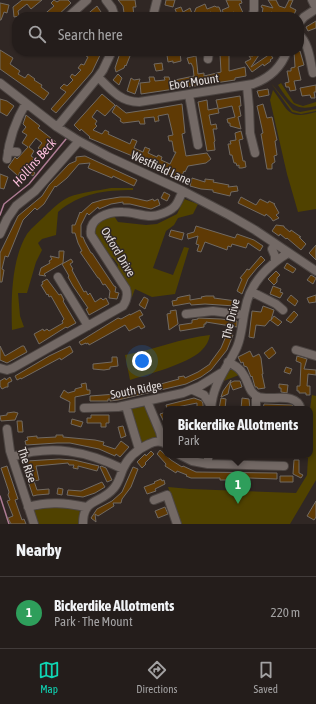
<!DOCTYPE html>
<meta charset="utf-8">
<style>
:root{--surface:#241d1b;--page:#302a28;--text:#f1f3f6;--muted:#a3a2a3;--line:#413b3a;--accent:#0fd5b4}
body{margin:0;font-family:"Asap Condensed",sans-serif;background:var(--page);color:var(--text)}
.you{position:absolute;left:142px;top:361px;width:14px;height:14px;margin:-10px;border:3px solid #fff;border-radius:50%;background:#1a73e8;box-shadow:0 0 0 6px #1a73e833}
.badge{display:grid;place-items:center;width:26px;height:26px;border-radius:50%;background:var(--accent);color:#fff;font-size:13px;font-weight:700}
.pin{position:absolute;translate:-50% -33px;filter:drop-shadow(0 1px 2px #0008)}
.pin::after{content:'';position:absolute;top:21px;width:14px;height:12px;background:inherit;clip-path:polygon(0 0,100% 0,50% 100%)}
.popup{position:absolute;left:163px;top:406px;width:150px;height:52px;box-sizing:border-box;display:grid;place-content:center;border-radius:8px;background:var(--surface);filter:drop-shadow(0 1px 3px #0005);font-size:13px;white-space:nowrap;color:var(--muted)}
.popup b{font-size:15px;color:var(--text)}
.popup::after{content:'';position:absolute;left:50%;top:100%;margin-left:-8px;border:8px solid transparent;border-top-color:var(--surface)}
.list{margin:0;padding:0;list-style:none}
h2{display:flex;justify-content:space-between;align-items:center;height:52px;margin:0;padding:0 16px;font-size:17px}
h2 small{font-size:13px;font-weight:400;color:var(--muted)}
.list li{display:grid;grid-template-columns:26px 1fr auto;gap:12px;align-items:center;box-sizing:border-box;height:72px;padding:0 16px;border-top:1px solid var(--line)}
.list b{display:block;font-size:15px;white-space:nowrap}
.list p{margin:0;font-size:13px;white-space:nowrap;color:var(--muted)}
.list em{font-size:13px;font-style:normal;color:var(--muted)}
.icon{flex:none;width:22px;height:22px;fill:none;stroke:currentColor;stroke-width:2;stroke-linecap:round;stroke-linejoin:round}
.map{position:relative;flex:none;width:316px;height:524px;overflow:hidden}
.search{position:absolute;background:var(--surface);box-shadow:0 1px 3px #0004;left:12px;right:12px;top:12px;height:44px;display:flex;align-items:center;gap:10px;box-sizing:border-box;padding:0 14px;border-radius:16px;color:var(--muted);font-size:15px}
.sheet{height:124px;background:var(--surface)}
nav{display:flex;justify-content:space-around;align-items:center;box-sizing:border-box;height:56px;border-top:1px solid var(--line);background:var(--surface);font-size:11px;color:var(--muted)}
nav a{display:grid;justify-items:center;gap:2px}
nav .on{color:var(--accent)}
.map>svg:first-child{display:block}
.green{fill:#504200}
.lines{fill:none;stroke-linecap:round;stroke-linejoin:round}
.stream{stroke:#ae7c94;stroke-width:1.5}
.building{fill:#5f3a05;stroke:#716a63}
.minor-casing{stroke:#4c4542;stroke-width:10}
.minor{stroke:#736965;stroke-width:8}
.labels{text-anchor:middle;stroke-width:3;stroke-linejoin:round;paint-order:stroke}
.street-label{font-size:12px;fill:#e1dbd9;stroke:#302724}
.water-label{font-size:13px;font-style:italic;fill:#fcbfdc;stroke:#302724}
</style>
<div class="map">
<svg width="316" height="524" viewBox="0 0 316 524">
<rect width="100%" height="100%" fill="#302724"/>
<path class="green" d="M271 83 293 110 300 112 316 109V111L301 114 292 112Z
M281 83 294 103 303 106 316 102V106C294 112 289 101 278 85Z
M273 90C289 111 287 120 316 112V209L298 212 287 174 270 100Z
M111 188H133V190C105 190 80 193 58 212L56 235 42 239 38 243 42 250 36 262 27 293H18L20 316 24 327 12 330C11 301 11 260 27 234 32 227 39 222 45 216 52 209 60 201 69 197 82 192 97 191 111 188Z
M184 199 198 204 193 214 178 218 174 225 166 231 153 268 173 275 184 247 189 248 175 294 152 297 135 289 132 297H130L116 270 118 265 113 258 108 257 94 234V227L103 219 114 216 118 222 146 225 157 224 177 214Z
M210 335C209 341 206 346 201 351 187 364 149 374 130 380L125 355C154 350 181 338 210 335Z
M231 370H234L239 375 221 382 228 371Z
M312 395 316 396V480L290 524H181L168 487 190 489 296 493 307 475 308 458H299V455H310V409Z
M144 405 158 435C156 440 146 444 141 443L130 408Z
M40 506 78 508 81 514 80 524H36L32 509Z"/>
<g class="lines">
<path class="stream" d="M0 215 4 204 29 184 66 139
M0 496 9 524"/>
</g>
<path class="building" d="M22 0H42L31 9 27 4 18 11 19 16 14 17 13 7Z
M54 0 57 2 60 0H68L71 3 56 17H41L54 6 51 3Z
M118 0H135L136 7H133L134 17H120V14L124 13 123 6Z
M166 0H175L173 7 165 5Z
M226 0H241L242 3 239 4 244 15 236 17 234 12 225 16 222 10 229 7Z
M268 0H276L279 6 285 8 289 0H293L290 7 296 10 293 17H281L271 12 270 15 268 14V16L262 14 263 8 261 7 262 5 273 8Z
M0 3 9 5 7 13 4 12 1 20H0Z
M205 4 207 9 215 6 216 7H219L221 12 212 16 211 12 199 17 198 15 194 17H170L177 14 175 9 181 7 183 12 190 8 193 16 196 8Z
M97 6 103 15 101 17H84Z
M316 21V28L308 31 306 27Z
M0 50 13 58 10 64 20 71 18 74 25 78 28 74 35 79 34 80 42 85 41 87 49 93 44 100 0 69Z
M88 51H102L92 72 56 113 51 109 66 92 60 88 64 84 67 86 73 80 70 77 72 74 75 76 81 70 78 68 81 64 84 65 88 57 86 56Z
M294 51H300L304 65 298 67 301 80 294 81 296 90 290 91 289 87H286L285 83 289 82 287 71H291V68L295 67Z
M255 52 259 55 251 67 270 54 273 58 270 60 271 61 264 66 263 64 252 72 245 62 251 59 249 56H253Z
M120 53 130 56 126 66 125 65 124 68 116 72 115 68Z
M180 53 181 61 173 63V61L168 62 167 55Z
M220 54H229V71L245 67 246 76 235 78V80L141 94 140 83 150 82 149 77H154L155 81 165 80 164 77H169L170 81 194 76 193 67 191 63 189 64 187 58 196 56 198 74 204 73V76L221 72Z
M162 63 163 70 156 71 154 64Z
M118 74 122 78 119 85 113 80Z
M131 78 134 80 140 79 135 94 127 91Z
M316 85V92H314L315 98H311L310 95 302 96 300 88Z
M268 89 269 95 259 97 257 91Z
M102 94 115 105 105 116 97 110 92 117 97 121 95 124 97 126 93 130 102 134 105 130 109 132 108 134 130 144 132 139 137 141 134 148 143 152 145 147 147 148 150 149 148 153 157 157 158 155 162 157 161 160 170 164 176 152H174L172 141H169L168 136 173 135 168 114 158 116 159 121H157L155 122 154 117 144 118 145 124H140L139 121 123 123 120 121 121 119 112 112 116 105 126 113 153 109 182 104 185 133 182 134 186 156 207 153 211 159 206 163 188 166 185 172 184 171 180 180 130 155 89 138 90 137 81 129 80 131 74 125Z
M240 96 241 106H239L241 116 238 117 241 129 230 126V123H228L227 119 235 117 232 106 218 109 219 113 209 115 211 125 216 124 217 129H213L215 141 214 142 215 150 207 151 198 102 207 100 208 110 218 108 216 100Z
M0 99 7 101 14 106 7 116 0 112Z
M263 104 267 118 272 117 277 140 275 141 277 155 274 156 275 162 272 164V169H267L261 134 263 133 257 106Z
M26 115 40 126 38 128 56 142 52 147 48 144 43 152 38 148 42 143 36 138 29 147 34 151 31 156 34 158 28 167 35 173 33 176 26 171 23 174 20 172 18 176 8 167 15 157 17 159 28 147 22 143 27 135 22 132 26 127 23 124Z
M241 131 243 139 239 140 243 161H245L246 167 242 168H239V165L237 166 236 163H234L232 155H230L228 144H231L230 141 236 140 235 133Z
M85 156 137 180 134 186 113 176 112 178 88 168 90 163 79 164 67 178 56 187 55 186 44 204 37 210 35 208 23 220 8 257 5 256 2 269 4 270 2 282H0V253L18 216 42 196 49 185 69 164 76 161V157Z
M0 174 8 177 4 189 0 188Z
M192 178 205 182V179L214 180 213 182 229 185 228 187 237 186 238 191 231 192 230 196 213 192V190L201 189 190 186Z
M164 192 170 195 167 201 161 198Z
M120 197H129L147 201 153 199 154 201 158 199 160 205 151 209 130 204H123V202L111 204 99 209 98 207 89 215 87 213 81 225V237H83L85 242 91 253H92L114 286 116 287 115 292 119 293 117 299 109 298 110 291 105 284 103 285 99 278H98L80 252 82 251 78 243 75 233H72V225H75L80 212 81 213 92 203 102 200Z
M241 197 256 205 260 199 268 203 269 201 275 204H274L279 213 276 215 279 218 273 221 271 218 266 214 265 216 238 203Z
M276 225 284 226V227L290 232 291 230 301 237H299L306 244 301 250 287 238 286 239 280 234 279 236 272 231Z
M196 226 235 238 237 234 254 240 263 246 260 251 248 243 246 248 232 244 231 247 228 246 227 250 205 242 201 252 197 251 199 245 196 244 198 236 188 239 187 234 194 232Z
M171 230 184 233 182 240 169 236Z
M316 245V260L309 253Z
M59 251H64L63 263 44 274 46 276 39 275 41 268 50 263 49 261 52 259 50 256 59 258Z
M261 256 265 260 257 268 248 279 242 294 237 291 242 279 240 278 245 272 247 269 249 270Z
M71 259 73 262 70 264 73 269 72 270 84 292 86 291 88 295 90 293 95 302 101 298 103 300 106 298 109 304 89 315 86 309 88 308 73 286 68 277 69 276 62 264Z
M287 263 296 269 293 273 284 268Z
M276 271 280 275 277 278V282L274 285 268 279Z
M311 275 316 278 313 284 307 280Z
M47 279 59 295 61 294 64 300 63 301 76 323 67 328 66 327 39 344 34 334 43 329 44 331 47 329 49 331 63 323 62 321 64 319 51 296 49 297 48 294 47 295 41 285 43 284 42 282Z
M273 286 281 289 280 292 283 293 280 298 270 294Z
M190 295V300L202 298 201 297 206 296H214V298L236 301 235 306 205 304 191 305 190 303 173 306 172 301 177 300V298L180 297Z
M291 295 298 301 295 306 287 300Z
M316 295V302L309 303 307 298Z
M144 297 148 299V301L145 309 139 305Z
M263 306 274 310 271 320 274 316 282 322 278 326 270 320 265 326 256 325 254 338 249 337 252 311 261 312Z
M140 310 143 315 139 317 145 327 141 329 139 326 129 331 125 325 89 345 88 343 86 344V343L81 345 79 342 118 318 121 319 130 314V315Z
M176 310 178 324 169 330 167 314 171 313 170 311Z
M294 311 298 315 291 323 286 320Z
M198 318 221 319 237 321V327L206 322V324H204V327L180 331 179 325 192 323V320L198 319Z
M229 334 233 335 227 350 211 370 201 377 186 384 118 400 110 401V399H108V401H90V396L116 394 127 392 128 393 179 379 178 377 184 376 185 378 198 372 210 364V363L221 348 226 336 228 337Z
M0 346 5 356 22 346H24L27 352 7 363 0 360Z
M70 346 73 352 61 360 60 358 21 379V378L17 380 15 376 49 356Z
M272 347 276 353 269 359 264 353Z
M250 351 253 357 259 354 261 358 263 374H262L265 388 258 389 257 387H255L252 376 251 377 247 367 244 366 243 362 241 363 238 357Z
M297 356 307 359 304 369 316 370V375L308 374 307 386H310V395H306V393H299V391H297V386H300L301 363 296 361Z
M112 357H117L118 366 110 367V369L104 370 93 369V364L112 362Z
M286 367 292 369 290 374 284 372Z
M10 377 12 381 8 383V387H6L2 389 0 386V381L5 378 6 380Z
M231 380 228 394 221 397 223 391Z
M234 381H240L242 387 233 390 230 383Z
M86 383 87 390H90V394L75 397V412H69L70 402 60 397 64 390 68 393 75 391V389L82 387 81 384Z
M279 384 288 385 287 393 281 392V388H279Z
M194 398 202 401 203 404V409H197V403L167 409 166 405Z
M221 398 226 399 225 409H219Z
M242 398 249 399 250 409H241Z
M264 404 292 405 295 409H263Z
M14 412 18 413 15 420 1 421 0 416 7 415V413Z
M166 412V426L160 414Z
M91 415H109V423H106V427H101V423H87V418H91Z
M72 419 83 422 81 427 71 424Z
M17 421H22L23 432H18Z
M123 426 126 436 121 438 118 427Z
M56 435H63V437L95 440 104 442 103 445 115 449 121 441 129 447 120 457 116 454 115 456 99 449 70 443H57L26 445 25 441 28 440 27 437 37 436V438L56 437Z
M160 450 171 460 182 467 183 466 196 472 277 473V479L249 478V482L240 481V478H229V480H220V478H191L186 476 187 475 177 471 176 473 165 466 166 464 157 454Z
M151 451 154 454 145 463 146 464 142 468 137 462 145 454 146 456Z
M59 459 74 460 99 466 97 471 78 466V469L73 468 74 465H69L68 463 36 466 39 480 34 481 37 490 49 489V494L37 495 33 496 24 469 28 467 27 461Z
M294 460H299V473L303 475 301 478 293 474Z
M7 466 18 499 15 500 22 520 24 519 26 524H11L8 518 13 516 7 501 10 500 8 495 9 492 1 468Z
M101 466 106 468 112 480 107 482 100 467Z
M133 467 138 469 131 487 122 499 121 503H113L114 506 98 516 95 514 96 522 91 518 97 509 112 501 122 492Z
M280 476H293V482H280Z
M161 479 162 481 164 480 165 484 155 489 156 491 147 494 144 487 155 483 154 482Z
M102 482 105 487 95 493 83 497 67 495 68 490 81 491Z
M58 488 63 489 62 495 57 494Z
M316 501V517L314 520 307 516Z
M165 507 168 514 158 518 155 511Z"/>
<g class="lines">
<defs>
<path id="minor" d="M106 0 112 8 115 17
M312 0 316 8
M68 17 87 0
M154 17V12L157 0
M252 17 254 10V0
M299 23 304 17 316 9
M299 35C309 43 310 61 313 73
M208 59 209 51
M98 77C111 90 121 102 139 102L253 84C270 78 281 68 287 51
M0 83 57 127 79 141 109 157 183 191 229 215 255 230 316 271
M247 86 249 107 250 133 255 153
M189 95 198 145
M57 127 98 77 103 70 112 51
M8 151 17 152
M7 159C9 139 16 120 26 103
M0 234 7 219 16 206 35 191 79 141
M275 244 272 249 275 256V261
M58 277 88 326
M252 292 276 304 283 310
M186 314 213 311 244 315
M296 350 316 356
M228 362C234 365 240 368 243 374 249 382 248 393 259 397 272 401 296 391 301 409
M0 368 7 370 13 368 123 306C127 300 128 295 126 289L91 235C88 218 109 211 123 212 132 212 142 216 151 216 157 216 169 212 174 207 178 204 180 196 183 191
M193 390 204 395 211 406
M147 401 160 432 162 441
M126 406 139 449
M84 408 118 407 183 393 200 386 221 373
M211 409C213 382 227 369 237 347 242 335 242 323 245 310 249 285 267 266 288 253
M256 409V396
M7 429 10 451 34 524
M180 455 192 461 208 464V455
M12 457C52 444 86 451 123 469
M208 464 284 466
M154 500 167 495 177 524
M28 507C48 501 66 503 86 507
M83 524C83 497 100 505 114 488 119 482 120 476 123 469 128 457 138 449 149 444 155 441 160 440 166 444"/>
</defs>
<use href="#minor" class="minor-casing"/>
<use href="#minor" class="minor"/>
</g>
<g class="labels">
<g class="street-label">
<text transform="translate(194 82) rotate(-9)" y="4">Ebor Mount</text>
<text transform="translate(161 168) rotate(25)" y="4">Westfield Lane</text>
<text transform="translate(118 252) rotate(59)" y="4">Oxford Drive</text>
<text transform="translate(231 319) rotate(-76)" y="4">The Drive</text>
<text transform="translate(136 390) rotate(-11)" y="4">South Ridge</text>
<text transform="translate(27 465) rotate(72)" y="4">The Rise</text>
</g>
<g class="water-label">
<text transform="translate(34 162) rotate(-49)" y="5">Hollins Beck</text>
</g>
</g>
</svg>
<div class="you"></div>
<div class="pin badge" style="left:238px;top:504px;background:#2e9e5b">1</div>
<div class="popup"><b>Bickerdike Allotments</b>Park</div>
<div class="search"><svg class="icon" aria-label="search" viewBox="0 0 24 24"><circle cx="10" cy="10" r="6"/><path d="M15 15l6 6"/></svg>Search here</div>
</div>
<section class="sheet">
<h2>Nearby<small></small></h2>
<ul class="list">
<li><span class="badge" style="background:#2e9e5b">1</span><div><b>Bickerdike Allotments</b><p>Park · The Mount</p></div><em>220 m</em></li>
</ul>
</section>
<nav>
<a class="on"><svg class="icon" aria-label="map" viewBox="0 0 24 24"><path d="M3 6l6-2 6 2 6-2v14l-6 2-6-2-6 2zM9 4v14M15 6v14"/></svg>Map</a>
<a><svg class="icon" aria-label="directions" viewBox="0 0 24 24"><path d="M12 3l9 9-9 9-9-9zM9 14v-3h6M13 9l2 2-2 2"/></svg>Directions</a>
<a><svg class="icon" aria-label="saved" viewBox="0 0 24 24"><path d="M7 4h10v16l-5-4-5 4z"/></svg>Saved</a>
</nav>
